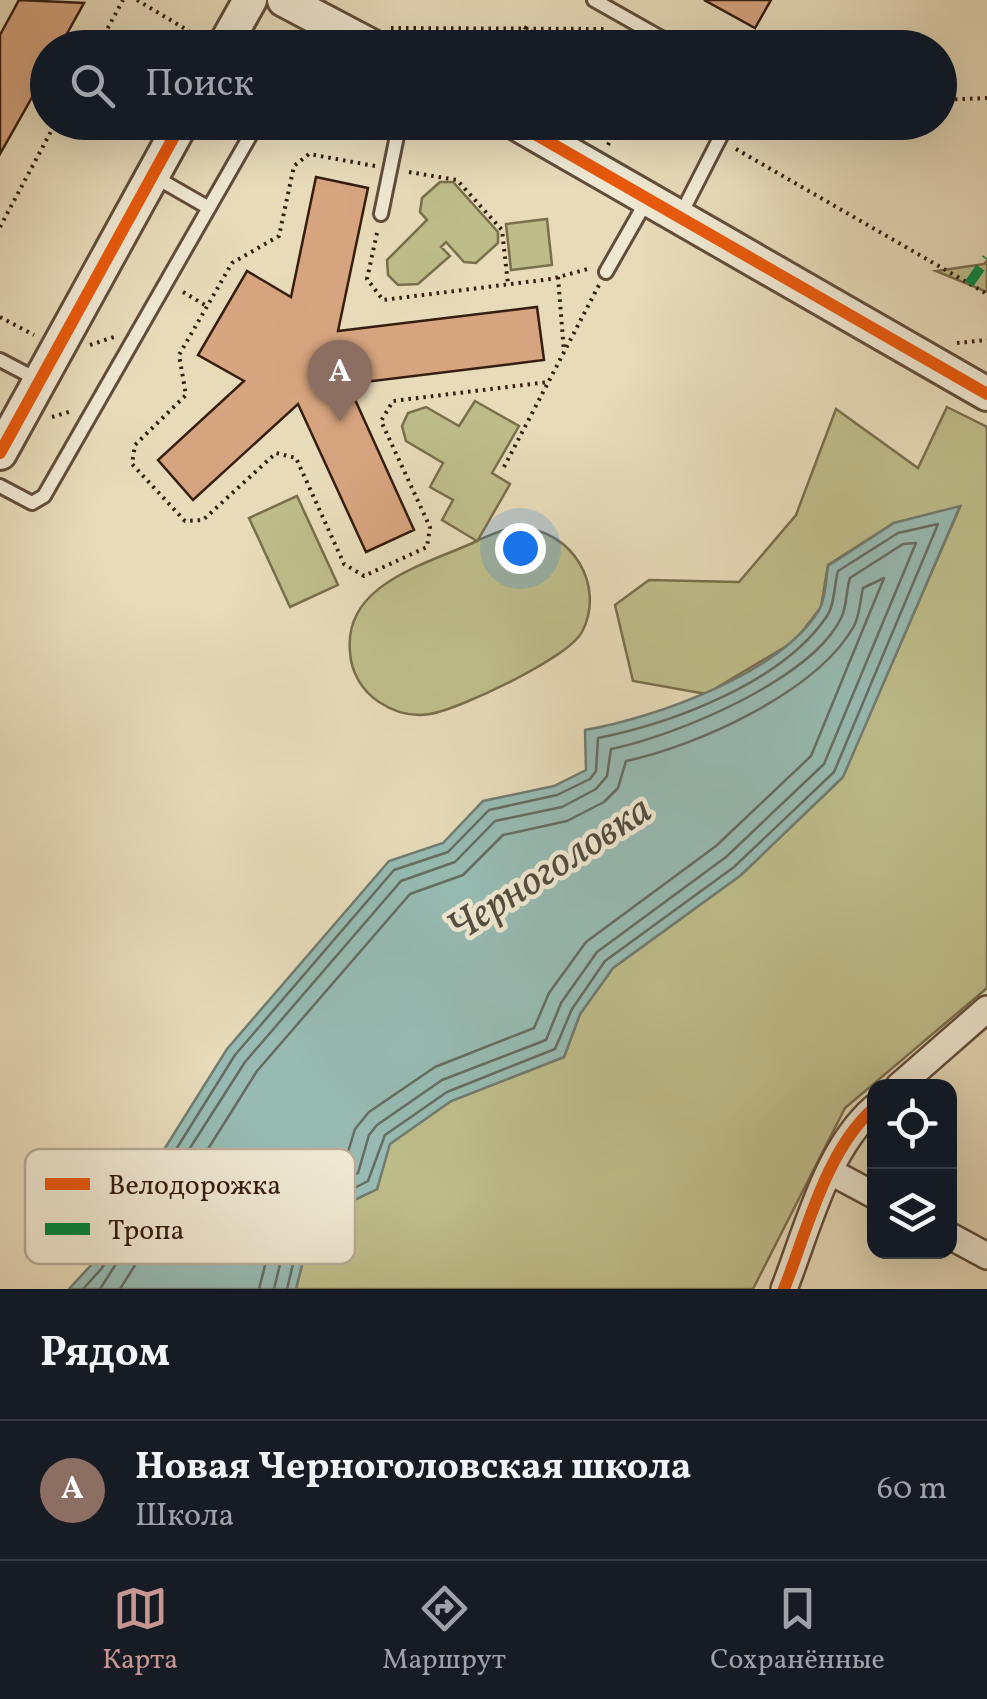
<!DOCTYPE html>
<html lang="ru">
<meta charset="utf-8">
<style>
:root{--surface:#171b24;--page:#242831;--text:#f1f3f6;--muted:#9ea1a6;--line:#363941;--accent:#c59692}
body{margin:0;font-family:Vollkorn,serif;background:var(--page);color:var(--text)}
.controls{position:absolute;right:30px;bottom:30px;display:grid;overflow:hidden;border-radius:20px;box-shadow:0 10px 40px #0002}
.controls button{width:90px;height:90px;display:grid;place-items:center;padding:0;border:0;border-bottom:2px solid var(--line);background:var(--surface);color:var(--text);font:50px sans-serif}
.you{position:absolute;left:520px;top:548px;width:35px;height:35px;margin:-25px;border:8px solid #fff;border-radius:50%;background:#1a73e8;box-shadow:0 0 0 15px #1a73e833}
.badge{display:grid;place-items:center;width:65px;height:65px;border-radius:50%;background:var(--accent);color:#fff;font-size:32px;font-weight:700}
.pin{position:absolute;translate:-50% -82px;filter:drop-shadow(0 2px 5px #0008)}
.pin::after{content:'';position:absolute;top:52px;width:35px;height:30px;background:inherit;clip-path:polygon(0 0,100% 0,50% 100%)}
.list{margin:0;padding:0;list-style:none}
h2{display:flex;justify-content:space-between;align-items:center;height:130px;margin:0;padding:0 40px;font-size:42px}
h2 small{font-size:32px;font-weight:400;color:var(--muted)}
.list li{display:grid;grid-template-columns:65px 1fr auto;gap:30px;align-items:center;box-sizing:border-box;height:140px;padding:0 40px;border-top:2px solid var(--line)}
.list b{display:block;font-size:38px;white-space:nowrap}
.list p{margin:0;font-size:32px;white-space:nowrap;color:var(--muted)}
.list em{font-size:32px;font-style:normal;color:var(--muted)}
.icon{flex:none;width:55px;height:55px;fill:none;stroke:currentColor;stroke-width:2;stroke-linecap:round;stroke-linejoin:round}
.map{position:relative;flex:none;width:987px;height:1289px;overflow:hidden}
.search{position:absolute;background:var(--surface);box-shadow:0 10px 40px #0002;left:30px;right:30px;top:30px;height:110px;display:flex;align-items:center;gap:25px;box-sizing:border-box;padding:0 35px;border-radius:55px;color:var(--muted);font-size:38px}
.sheet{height:270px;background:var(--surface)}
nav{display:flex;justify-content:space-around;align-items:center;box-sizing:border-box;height:140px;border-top:2px solid var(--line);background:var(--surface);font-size:28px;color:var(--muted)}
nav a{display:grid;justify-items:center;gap:5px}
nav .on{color:var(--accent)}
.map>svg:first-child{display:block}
.green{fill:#bebd8a;stroke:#7a6e4d;stroke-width:2.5}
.water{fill:#97bbb3;stroke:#707c72;stroke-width:2.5}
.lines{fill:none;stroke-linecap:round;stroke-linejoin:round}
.shore{stroke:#666c62;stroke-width:2.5}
.building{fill:#d6a47e;stroke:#361e10;stroke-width:2.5}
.service-casing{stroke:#624d3a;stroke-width:18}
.minor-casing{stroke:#624d3a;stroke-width:30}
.tertiary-casing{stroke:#624d3a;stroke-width:38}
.path{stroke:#361e10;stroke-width:4;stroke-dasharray:2.5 5;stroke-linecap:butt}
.service{stroke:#efe8d2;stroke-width:12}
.minor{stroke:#efe8d2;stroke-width:25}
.tertiary{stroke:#efe8d2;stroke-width:32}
.quiet{stroke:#00873e;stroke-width:10;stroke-dasharray:20 10;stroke-linecap:butt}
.cycleway-casing{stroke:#efe8d2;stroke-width:19}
.cycleway{stroke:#e8590c;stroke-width:12}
.labels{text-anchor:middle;stroke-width:9;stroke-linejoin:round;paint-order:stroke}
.water-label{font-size:42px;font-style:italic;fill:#534d41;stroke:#efe8d2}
.key{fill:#efe8d2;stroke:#b8ab98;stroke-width:2.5}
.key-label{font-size:28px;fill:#361e10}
</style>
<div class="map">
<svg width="987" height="1289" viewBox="0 0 987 1289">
<rect width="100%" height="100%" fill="#e7dbb9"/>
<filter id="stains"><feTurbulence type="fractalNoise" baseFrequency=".002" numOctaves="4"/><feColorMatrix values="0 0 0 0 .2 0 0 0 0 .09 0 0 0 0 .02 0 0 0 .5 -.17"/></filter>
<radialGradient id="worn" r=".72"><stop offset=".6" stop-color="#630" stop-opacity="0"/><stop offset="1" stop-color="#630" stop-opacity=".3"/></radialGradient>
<path class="green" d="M440 182H453L498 232V243L476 263 464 262 446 242 441 247 450 256 418 284 398 285 388 275 387 260 427 220 420 212 422 198Z
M547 219 552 265 511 270 506 224Z
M987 261V292L936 271 984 264Z
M475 401 519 426 492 473 510 484 478 540C492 535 505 527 521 528 572 530 606 586 582 632 568 658 460 709 430 714 412 717 394 712 379 702 362 691 351 672 350 652 343 583 428 564 477 541L442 520 453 500 430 487 443 463 406 441 402 426 408 413 426 407 459 426Z
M947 407 987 427V988L845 1108 753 1289H296L313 1219 377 1189 389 1144 451 1101 564 1057 580 1014 613 968 741 875 842 778 960 507 894 523 828 565 821 607 795 641 706 694 633 681 615 605 649 580 739 582 796 515 836 409 918 468Z
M297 496 338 585 290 607 249 518Z"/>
<path class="water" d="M960 506 843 777 741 875 613 968 580 1014 564 1057 451 1101 390 1144 377 1189 313 1220 296 1289H69L93 1263 227 1049 389 861 443 843 483 801 554 786 586 770 585 730C655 718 781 673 819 610 826 598 826 579 828 566L894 523Z"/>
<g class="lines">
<path class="shore" d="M83 1289 102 1268 235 1055 394 870 448 852 489 810 557 795 590 779 596 771 598 738C673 723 783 682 827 616 835 604 834 585 838 571L898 533 938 524 834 772 734 867 605 961 572 1009 555 1049 447 1092 385 1135 368 1181 305 1214 287 1289
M100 1289 245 1062 401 881 455 862 495 821 562 807 596 789 607 776 611 749C675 736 814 679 842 616 847 605 846 590 850 578L903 544 916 543 824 764 726 857 597 952 561 1003 546 1040 442 1080 377 1125 369 1135 358 1173 294 1207 274 1289
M120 1289 257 1071 410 894 463 875 503 835 567 821 604 802 618 788 626 761C697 746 817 692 854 626 860 615 860 600 863 588L884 578 811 756 716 846 586 942 549 993 534 1028 435 1067 369 1112 355 1129 345 1162 296 1186 282 1199 259 1289"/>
</g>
<path class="building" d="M19 0 84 3 59 48H48V69L0 154V35Z
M704 0H771L755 28Z
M316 177 368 188 338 331 537 307 544 360 348 384 414 530 366 552 298 404 193 500 158 460 244 381 198 355 247 271 291 297Z"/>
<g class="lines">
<defs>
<path id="service" d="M594 0 679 48
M155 177 209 208
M381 214 397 136 394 122
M680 216 728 122
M606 272 647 200
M0 360 38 380
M0 486 32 503 44 496 258 122"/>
<path id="minor" d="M899 1086 987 1009
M831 1172 874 1195
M950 1236 987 1256
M784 1289C807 1231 826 1150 874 1108"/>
<path id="tertiary" d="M284 0 375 48
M223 48 250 0
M514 122 987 394
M0 453 182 122"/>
</defs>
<use href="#service" class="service-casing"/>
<use href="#minor" class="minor-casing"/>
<use href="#tertiary" class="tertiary-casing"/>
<path class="path" d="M137 0 197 36
M524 27 559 48
M391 28 607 29
M97 48 123 0
M259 48 282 33
M284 48 291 35
M940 100 987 98
M689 122 706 132
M608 145 620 122
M736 149 987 294
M375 166 309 154 294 166 279 236 232 263 179 355 186 395 135 445 132 464 185 521 203 520 276 453 296 458 344 564 364 576 427 547 430 527 381 421 393 401 548 382
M409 172 457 180 502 230 508 284
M0 227 56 122
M377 233 367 279 383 300 551 279 588 269
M558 277 564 352
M183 292 205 305
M0 317 34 335
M957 343 987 340
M90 345 114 337
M52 417 72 411
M504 467 599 285"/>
<use href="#service" class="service"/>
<use href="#minor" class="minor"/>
<use href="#tertiary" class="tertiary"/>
<path class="quiet" d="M969 284 987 258"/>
<defs>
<path id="cycleway" d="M514 122 987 394
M0 453 182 122
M784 1289C807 1231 826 1150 874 1108"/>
</defs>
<use href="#cycleway" class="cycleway-casing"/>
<use href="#cycleway" class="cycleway"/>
</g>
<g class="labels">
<g class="water-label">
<text transform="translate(548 867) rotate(-33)" y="15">Черноголовка</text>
</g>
</g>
<rect x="25" y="1149" width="330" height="115" rx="15" class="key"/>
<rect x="45" y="1178" width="45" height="12" fill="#e8590c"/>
<rect x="45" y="1223" width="45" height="12" fill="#00873e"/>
<g class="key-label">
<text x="108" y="1194">Велодорожка</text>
<text x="108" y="1239">Тропа</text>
</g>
<rect width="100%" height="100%" filter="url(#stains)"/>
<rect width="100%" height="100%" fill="url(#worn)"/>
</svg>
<div class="controls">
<button><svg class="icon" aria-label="locate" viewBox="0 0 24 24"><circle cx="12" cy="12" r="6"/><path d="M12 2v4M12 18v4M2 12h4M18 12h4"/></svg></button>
<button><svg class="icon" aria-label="layers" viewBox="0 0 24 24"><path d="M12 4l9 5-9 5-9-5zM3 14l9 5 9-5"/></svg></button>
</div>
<div class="you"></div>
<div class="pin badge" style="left:340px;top:422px;background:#8d6e63">A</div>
<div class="search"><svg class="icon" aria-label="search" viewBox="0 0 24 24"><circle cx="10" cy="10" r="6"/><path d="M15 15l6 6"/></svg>Поиск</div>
</div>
<section class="sheet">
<h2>Рядом<small></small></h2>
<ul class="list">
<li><span class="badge" style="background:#8d6e63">A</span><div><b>Новая Черноголовская школа</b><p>Школа</p></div><em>60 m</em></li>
</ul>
</section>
<nav>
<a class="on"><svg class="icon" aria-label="map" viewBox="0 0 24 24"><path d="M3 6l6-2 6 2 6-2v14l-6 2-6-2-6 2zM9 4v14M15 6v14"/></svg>Карта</a>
<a><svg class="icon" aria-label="directions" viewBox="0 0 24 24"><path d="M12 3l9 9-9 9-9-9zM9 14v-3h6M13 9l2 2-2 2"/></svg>Маршрут</a>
<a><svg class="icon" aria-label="saved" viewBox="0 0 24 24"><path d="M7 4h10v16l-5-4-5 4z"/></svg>Сохранённые</a>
</nav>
